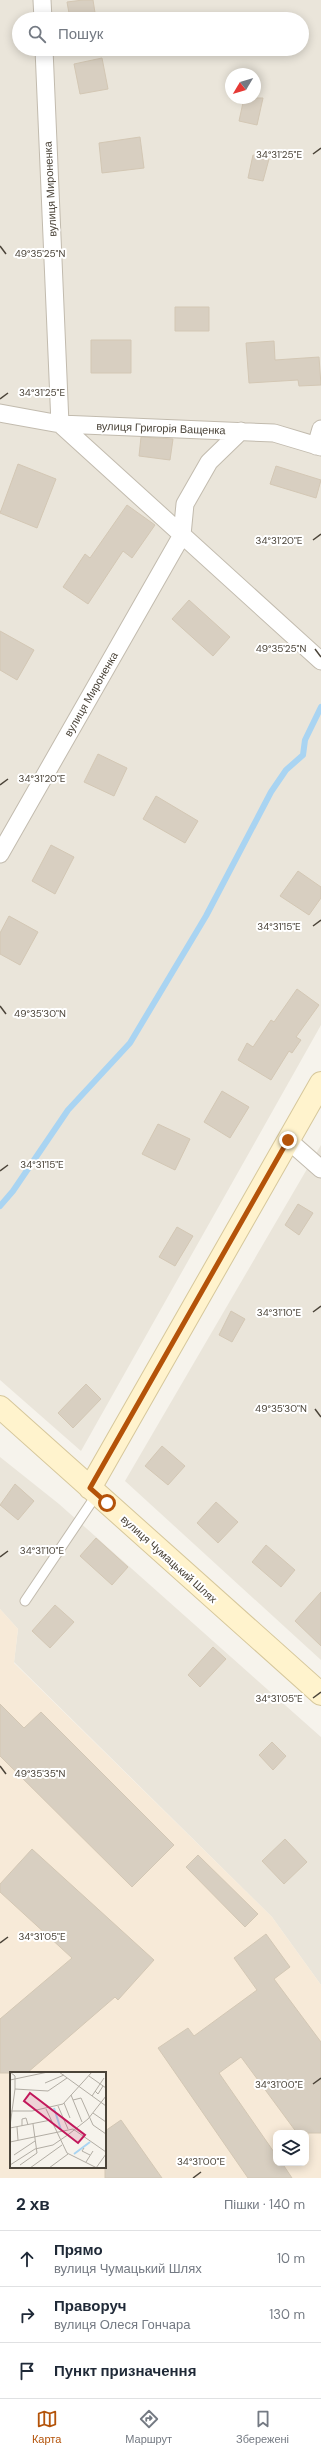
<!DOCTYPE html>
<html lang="uk">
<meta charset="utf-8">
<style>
:root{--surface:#fff;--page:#f2f2f3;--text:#1f2937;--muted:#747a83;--line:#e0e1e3;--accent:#b45309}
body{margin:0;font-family:"DM Sans",sans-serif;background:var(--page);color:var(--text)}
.controls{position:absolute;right:12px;bottom:12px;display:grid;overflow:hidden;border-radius:8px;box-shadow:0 2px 10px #0003}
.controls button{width:36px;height:36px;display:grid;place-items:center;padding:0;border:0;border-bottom:1px solid var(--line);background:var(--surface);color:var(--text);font:20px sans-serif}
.compass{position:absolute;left:225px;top:68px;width:36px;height:36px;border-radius:50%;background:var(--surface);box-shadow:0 2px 10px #0003;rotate:232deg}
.stop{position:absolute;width:12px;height:12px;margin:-9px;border:3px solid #b45309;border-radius:50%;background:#fff}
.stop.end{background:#b45309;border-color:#fff;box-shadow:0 1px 4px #0008}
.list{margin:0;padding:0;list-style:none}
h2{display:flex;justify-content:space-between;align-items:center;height:52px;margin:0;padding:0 16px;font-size:17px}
h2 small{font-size:13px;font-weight:400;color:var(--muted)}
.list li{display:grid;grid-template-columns:26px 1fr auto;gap:12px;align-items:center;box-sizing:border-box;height:56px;padding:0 16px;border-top:1px solid var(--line)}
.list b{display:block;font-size:15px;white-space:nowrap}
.list p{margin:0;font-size:13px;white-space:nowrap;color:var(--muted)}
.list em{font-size:13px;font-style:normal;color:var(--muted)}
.icon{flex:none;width:22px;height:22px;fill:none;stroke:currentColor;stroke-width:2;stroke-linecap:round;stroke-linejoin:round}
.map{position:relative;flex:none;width:321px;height:2178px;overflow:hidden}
.search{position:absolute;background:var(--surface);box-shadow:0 2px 10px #0003;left:12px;right:12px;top:12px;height:44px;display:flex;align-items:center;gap:10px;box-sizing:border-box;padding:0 14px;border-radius:22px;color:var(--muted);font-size:15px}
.sheet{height:220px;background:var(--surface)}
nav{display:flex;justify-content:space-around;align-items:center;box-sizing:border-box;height:56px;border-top:1px solid var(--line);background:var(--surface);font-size:11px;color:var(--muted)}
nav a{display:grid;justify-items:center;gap:2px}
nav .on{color:var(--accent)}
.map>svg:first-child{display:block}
.residential{fill:#eae5da;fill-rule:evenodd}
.commercial{fill:#f7ead8;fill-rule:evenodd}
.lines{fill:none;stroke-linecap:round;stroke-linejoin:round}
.stream{stroke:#a9d4f2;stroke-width:6}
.building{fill:#d8cfc1;stroke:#d3c7b4}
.lane-casing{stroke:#c2bbae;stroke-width:11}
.street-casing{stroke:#c2bbae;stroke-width:19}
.secondary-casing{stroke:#d6c79b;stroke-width:24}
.lane{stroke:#fff;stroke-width:9}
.street{stroke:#fff;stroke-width:17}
.secondary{stroke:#fff3cd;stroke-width:22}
.route{stroke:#b45309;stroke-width:5}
.ticks{fill:none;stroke:#4b4439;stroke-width:1.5}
.labels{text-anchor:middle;stroke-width:4;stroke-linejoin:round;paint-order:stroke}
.street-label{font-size:11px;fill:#4b4439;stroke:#fff}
.inset-river{fill:none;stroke:#a9d4f2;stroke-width:2}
.inset-road{fill:none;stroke:#b2ada4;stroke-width:1}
.view{fill:#c2185b;fill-opacity:0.15;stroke:#c2185b;stroke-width:2}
.inset-edge{fill:none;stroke:#4b4439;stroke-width:2}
.ticks-label{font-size:10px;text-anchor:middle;fill:#4b4439;stroke:#fff;stroke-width:4;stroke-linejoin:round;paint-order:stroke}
</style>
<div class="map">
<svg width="321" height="2178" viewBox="0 0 321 2178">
<rect width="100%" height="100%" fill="#f6f3ec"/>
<path class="residential" d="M0 0H321V1025L81 1451 0 1380ZM19 19H302V49H19ZM231 74H255V98H231Z
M321 1145V1660L125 1481Z
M0 1457 59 1504 321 1737V1985L272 1917 14 1662 18 1629 0 1609Z"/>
<path class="commercial" d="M0 1609 18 1629 14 1663 272 1917 321 1985V2178H0ZM11 2073H105V2167H11ZM276 2133H306V2163H276Z"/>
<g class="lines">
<path class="stream" d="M0 1206 13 1191 68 1110 130 1043 206 916 271 792 286 770 303 755 305 740 321 707"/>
</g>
<path class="building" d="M83 0H93L96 19H70L67 2Z
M102 58 108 89 80 94 74 64Z
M244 98H263L257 125 239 121Z
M140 137 144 168 102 173 99 143Z
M253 155 269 159 263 181 248 178Z
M175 307H209V331H175Z
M91 340H131V373H91Z
M274 341 275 360 319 357 321 385 299 386 298 380 249 383 246 343Z
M141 437 173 439 170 460 139 456Z
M18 464 56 479 37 528 0 513Z
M276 466 321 480 316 498 270 484Z
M127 505 155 525 132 558 123 551 88 604 63 587 85 554 90 558Z
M189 600 230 637 213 656 172 619Z
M0 631 34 650 17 680 0 670Z
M98 754 127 768 114 796 84 782Z
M156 796 198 821 185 843 143 819Z
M51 845 74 857 55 894 32 881Z
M298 871 321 887V898L309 915 280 896Z
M9 916 38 932 20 965 0 954V933Z
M297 989 319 1005 296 1037 301 1040 292 1053 289 1051 271 1080 238 1060 247 1043 253 1047 271 1020 274 1022Z
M222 1091 249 1107 230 1138 204 1122Z
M158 1124 190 1139 175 1170 142 1154Z
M298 1204 313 1213 299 1235 285 1225Z
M177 1227 193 1236 175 1266 159 1257Z
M231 1311 245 1319 232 1342 219 1335Z
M86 1384 101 1399 73 1428 58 1413Z
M162 1446 185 1466 168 1485 145 1466Z
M15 1484 34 1501 18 1520 0 1505Z
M216 1502 238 1522 218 1543 197 1523Z
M96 1538 128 1567 112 1585 80 1556Z
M266 1545 295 1570 281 1587 252 1562Z
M321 1592V1646L295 1621Z
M55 1605 74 1622 50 1648 32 1631Z
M213 1647 226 1659 200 1687 188 1675Z
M0 1704 24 1728 41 1712 174 1845 132 1887 0 1756Z
M272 1742 286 1756 273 1770 259 1755Z
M285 1839 307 1862 284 1884 262 1861Z
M32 1849 154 1960 118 2000 115 1997 27 2073H0V2019L72 1958 0 1892V1884Z
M198 1855 258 1914 245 1927 186 1867Z
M266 1934 290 1967 274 1979 321 2042V2133H297L241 2057 219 2073 276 2155V2163H282L292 2178H248L158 2048 188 2028 194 2036 257 1990 234 1958Z
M121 2120 162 2178H105V2131Z"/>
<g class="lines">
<defs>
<path id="lane" d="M25 1601 97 1494"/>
<path id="street" d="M42 0 43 19
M44 49 60 424 321 661
M0 413 60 424 274 433 321 447
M316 446 321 429
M0 854 182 535 185 504 209 462 241 431
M288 1140 321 1169"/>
<path id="secondary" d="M0 1407 321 1694
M90 1488 321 1083"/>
</defs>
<use href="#lane" class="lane-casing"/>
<use href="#street" class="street-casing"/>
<use href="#secondary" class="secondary-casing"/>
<use href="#lane" class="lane"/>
<use href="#street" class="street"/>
<use href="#secondary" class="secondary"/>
</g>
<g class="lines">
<path class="route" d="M107 1503 90 1488 288 1140"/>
</g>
<path class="ticks" d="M313 154 321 148M0 246 6 254M0 399 8 393M313 540 321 534M315 649 321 657M0 785 8 779M313 926 321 920M0 1006 6 1014M0 1171 8 1165M313 1312 321 1306M315 1409 321 1417M0 1557 8 1551M313 1698 321 1692M0 1766 6 1774M0 1943 8 1937M313 2084 321 2078M193 2178 201 2172"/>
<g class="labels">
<g class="street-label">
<text transform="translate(50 189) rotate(-93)" y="4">вулиця Мироненка</text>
<text transform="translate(161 428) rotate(2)" y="4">вулиця Григорія Ващенка</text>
<text transform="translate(91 694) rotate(-60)" y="4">вулиця Мироненка</text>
<text transform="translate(169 1559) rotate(42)" y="4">вулиця Чумацький Шлях</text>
</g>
</g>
<g transform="translate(10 2072)">
<rect width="96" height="96" fill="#f6f3ec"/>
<path class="inset-river" d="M44 36 51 58M64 82 80 70"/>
<path class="inset-road" d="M49 0 96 34M79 4 96 16M0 8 38 0M35 11 54 3M5 17 38 19 57 6M85 19 88 22 93 14M61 23 72 50M82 24 94 6M63 28 71 26 83 53 96 62M54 31 60 46M48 34 58 57M36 37 57 81 87 96M0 39H22L53 32 82 0M83 41 96 50M0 54 5 17V4L0 0M12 54V47L16 46 18 53M7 55 8 68M0 56 41 48M0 70 63 57 96 80M74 76 72 79 80 83M4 83 25 69M76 90 83 79M0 93 25 77 43 73 59 62 78 47 96 24M10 93 27 81 23 52M20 96 52 73M39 96 58 82M86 96 96 82"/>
<path class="view" d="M20 21 75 63 68 71 14 29Z"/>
<rect width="96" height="96" class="inset-edge"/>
</g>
<g class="ticks-label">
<text x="279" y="158">34°31'25"E</text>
<text x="40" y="257">49°35'25"N</text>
<text x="42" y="396">34°31'25"E</text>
<text x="279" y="544">34°31'20"E</text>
<text x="281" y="652">49°35'25"N</text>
<text x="42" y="782">34°31'20"E</text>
<text x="279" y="930">34°31'15"E</text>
<text x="40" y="1017">49°35'30"N</text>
<text x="42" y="1168">34°31'15"E</text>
<text x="279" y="1316">34°31'10"E</text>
<text x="281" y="1412">49°35'30"N</text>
<text x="42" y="1554">34°31'10"E</text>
<text x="279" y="1702">34°31'05"E</text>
<text x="40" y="1777">49°35'35"N</text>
<text x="42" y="1940">34°31'05"E</text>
<text x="279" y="2088">34°31'00"E</text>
<text x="201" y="2165">34°31'00"E</text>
</g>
</svg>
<div class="controls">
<button><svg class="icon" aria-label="layers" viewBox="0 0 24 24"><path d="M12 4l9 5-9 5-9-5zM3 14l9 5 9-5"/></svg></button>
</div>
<svg class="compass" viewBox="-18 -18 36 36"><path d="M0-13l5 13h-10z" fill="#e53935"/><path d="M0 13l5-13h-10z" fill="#747a83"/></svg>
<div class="stop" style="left:107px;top:1503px"></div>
<div class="stop end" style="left:288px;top:1140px"></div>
<div class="search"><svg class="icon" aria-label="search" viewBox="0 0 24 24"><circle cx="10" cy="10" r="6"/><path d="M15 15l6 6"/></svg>Пошук</div>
</div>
<section class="sheet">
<h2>2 хв<small>Пішки · 140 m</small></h2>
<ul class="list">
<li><svg class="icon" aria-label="ahead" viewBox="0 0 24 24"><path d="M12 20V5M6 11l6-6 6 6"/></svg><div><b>Прямо</b><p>вулиця Чумацький Шлях</p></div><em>10 m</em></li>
<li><svg class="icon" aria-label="right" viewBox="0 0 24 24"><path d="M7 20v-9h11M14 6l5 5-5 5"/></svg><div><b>Праворуч</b><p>вулиця Олеся Гончара</p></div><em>130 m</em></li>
<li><svg class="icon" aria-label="arrive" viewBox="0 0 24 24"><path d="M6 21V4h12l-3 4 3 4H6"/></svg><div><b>Пункт призначення</b></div></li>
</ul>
</section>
<nav>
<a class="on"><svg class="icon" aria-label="map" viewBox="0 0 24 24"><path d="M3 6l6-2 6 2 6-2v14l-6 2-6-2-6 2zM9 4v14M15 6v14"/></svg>Карта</a>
<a><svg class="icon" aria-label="directions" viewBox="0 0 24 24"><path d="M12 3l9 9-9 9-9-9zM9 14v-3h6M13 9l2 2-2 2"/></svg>Маршрут</a>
<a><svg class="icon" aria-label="saved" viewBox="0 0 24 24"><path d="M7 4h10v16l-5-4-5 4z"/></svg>Збережені</a>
</nav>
